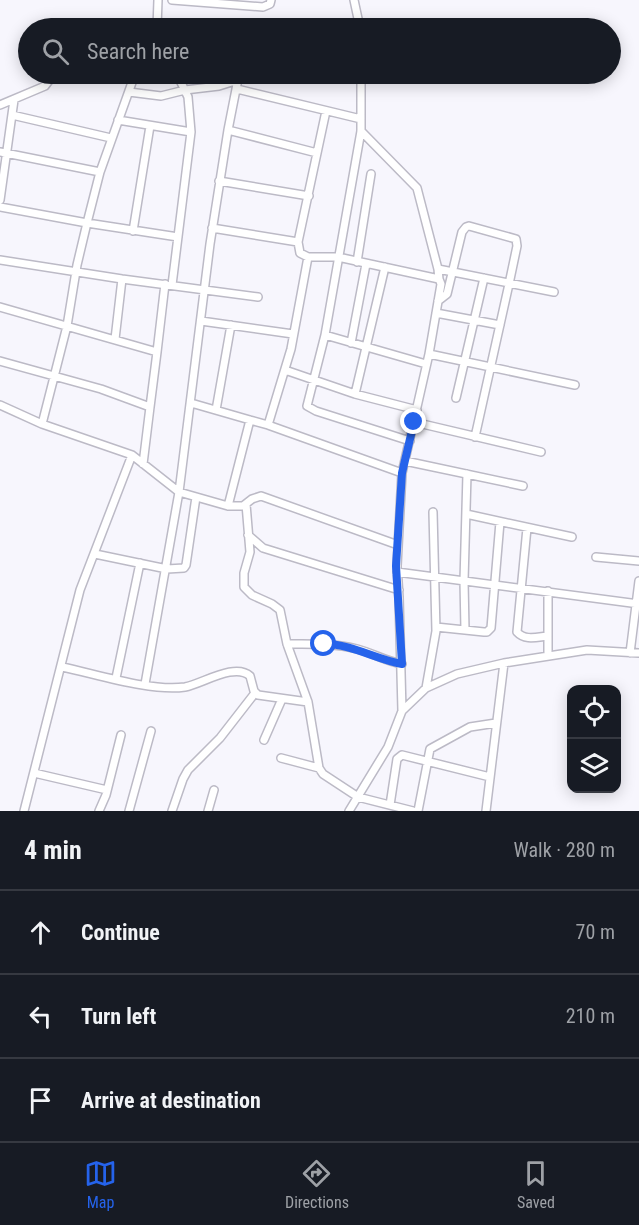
<!DOCTYPE html>
<meta charset="utf-8">
<style>
:root{--surface:#171b24;--page:#20242c;--text:#f1f3f6;--muted:#9ea1a6;--line:#363941;--accent:#2563eb}
body{margin:0;font-family:"Roboto Condensed",sans-serif;background:var(--page);color:var(--text)}
.controls{position:absolute;right:18px;bottom:18px;display:grid;overflow:hidden;border-radius:12px;box-shadow:0 3px 15px #0003}
.controls button{width:54px;height:54px;display:grid;place-items:center;padding:0;border:0;border-bottom:2px solid var(--line);background:var(--surface);color:var(--text);font:30px sans-serif}
.stop{position:absolute;width:18px;height:18px;margin:-14px;border:4px solid #2563eb;border-radius:50%;background:#fff}
.stop.end{background:#2563eb;border-color:#fff;box-shadow:0 2px 6px #0008}
.list{margin:0;padding:0;list-style:none}
h2{display:flex;justify-content:space-between;align-items:center;height:78px;margin:0;padding:0 24px;font-size:26px}
h2 small{font-size:20px;font-weight:400;color:var(--muted)}
.list li{display:grid;grid-template-columns:39px 1fr auto;gap:18px;align-items:center;box-sizing:border-box;height:84px;padding:0 24px;border-top:2px solid var(--line)}
.list b{display:block;font-size:22px;white-space:nowrap}
.list em{font-size:20px;font-style:normal;color:var(--muted)}
.icon{flex:none;width:33px;height:33px;fill:none;stroke:currentColor;stroke-width:2;stroke-linecap:round;stroke-linejoin:round}
.map{position:relative;flex:none;width:639px;height:811px;overflow:hidden}
.search{position:absolute;background:var(--surface);box-shadow:0 3px 15px #0003;left:18px;right:18px;top:18px;height:66px;display:flex;align-items:center;gap:15px;box-sizing:border-box;padding:0 21px;border-radius:33px;color:var(--muted);font-size:22px}
.sheet{height:330px;background:var(--surface)}
nav{display:flex;justify-content:space-around;align-items:center;box-sizing:border-box;height:84px;border-top:2px solid var(--line);background:var(--surface);font-size:16px;color:var(--muted)}
nav a{display:grid;justify-items:center;gap:3px}
nav .on{color:var(--accent)}
.map>svg:first-child{display:block}
.lines{fill:none;stroke-linecap:round;stroke-linejoin:round}
.lane-casing{stroke:#bcbac6;stroke-width:7}
.street-casing{stroke:#bcbac6;stroke-width:10}
.lane{stroke:#fff;stroke-width:4}
.street{stroke:#fff;stroke-width:7}
.route{stroke:#2563eb;stroke-width:8}
</style>
<div class="map">
<svg width="639" height="811" viewBox="0 0 639 811">
<rect width="100%" height="100%" fill="#f7f6fd"/>
<g class="lines">
<defs>
<path id="lane" d="M404 28 409 26"/>
<path id="street" d="M172 0 263 7 270 4 271 0
M354 0 360 28
M157 28 158 0
M361 74V131L325 335 307 406 316 411 410 441
M237 89 361 119
M129 92 161 96 185 90 219 86 238 80
M0 105 45 86 54 74
M12 115 111 138
M118 120 191 132
M228 130 317 153
M361 131 417 188 438 269 439 279
M0 152 100 172 87 223 178 237
M100 172 135 74
M219 181 309 196
M0 200 14 100
M0 207 87 223 77 265 67 326 42 424
M212 228 298 242
M133 231 150 126
M308 257 300 253 298 242 326 111
M0 260 122 279 258 297
M357 262 371 174
M438 269 554 292
M172 285 191 132 188 97 177 74
M438 301 447 294 462 232 466 227 469 226 516 239 517 246 509 284 475 437
M0 307 157 352 150 407 101 389 0 361
M436 313 500 325
M201 321 293 334
M325 335 426 364
M115 339 122 279
M351 343 366 264
M157 352 165 284
M429 354 575 385
M285 370 355 394 417 410
M355 394 385 267
M456 398 484 278
M191 403 250 420
M0 405 42 424 132 455 179 492 228 506H243L252 499 261 496 398 545
M216 410 231 325
M414 422 541 452
M268 425 402 473
M405 461 523 486
M143 464 150 407
M246 504 250 552 244 573V587L252 595 272 604 280 610 287 644 308 702 319 768 323 774 358 797 413 811
M228 506 250 420 268 425 291 349 308 257H338L439 279 441 284 429 354 402 473 397 566 399 597 402 711 388 747 349 811
M466 514 572 537
M527 528 517 632C525 641 537 637 548 636
M248 535 263 548 399 590
M95 554 167 569 184 568 186 565 196 497
M596 557 639 561
M397 572 639 604
M436 627 484 632H487L491 628 500 522
M465 630 464 581 467 474
M287 644C311 644 334 643 357 649 373 653 385 661 402 664
M630 653 639 581
M548 656V591
M62 667C96 674 151 692 185 687 202 684 235 662 250 676L254 691 258 695 308 702
M116 678 140 563
M145 684 179 492 210 244 228 130 239 74
M426 688 436 631 433 512
M402 711 426 688 457 674 504 663 587 650 639 653
M264 740 282 699
M281 758 319 768
M34 773 107 790
M390 805 397 759 402 755 490 777
M24 811 80 590 132 455
M99 811 106 795 121 735
M129 811 151 731
M172 811 183 779 188 770 220 738 255 693
M208 811 214 790
M418 811 430 749 470 727 496 723
M486 811 504 663"/>
</defs>
<use href="#lane" class="lane-casing"/>
<use href="#street" class="street-casing"/>
<use href="#lane" class="lane"/>
<use href="#street" class="street"/>
</g>
<g class="lines">
<path class="route" d="M324 644C352 644 375 659 402 664L396 566 402 473 414 422"/>
</g>
</svg>
<div class="controls">
<button><svg class="icon" aria-label="locate" viewBox="0 0 24 24"><circle cx="12" cy="12" r="6"/><path d="M12 2v4M12 18v4M2 12h4M18 12h4"/></svg></button>
<button><svg class="icon" aria-label="layers" viewBox="0 0 24 24"><path d="M12 4l9 5-9 5-9-5zM3 14l9 5 9-5"/></svg></button>
</div>
<div class="stop" style="left:324px;top:644px"></div>
<div class="stop end" style="left:414px;top:422px"></div>
<div class="search"><svg class="icon" aria-label="search" viewBox="0 0 24 24"><circle cx="10" cy="10" r="6"/><path d="M15 15l6 6"/></svg>Search here</div>
</div>
<section class="sheet">
<h2>4 min<small>Walk · 280 m</small></h2>
<ul class="list">
<li><svg class="icon" aria-label="ahead" viewBox="0 0 24 24"><path d="M12 20V5M6 11l6-6 6 6"/></svg><div><b>Continue</b></div><em>70 m</em></li>
<li><svg class="icon" aria-label="left" viewBox="0 0 24 24"><path d="M17 20v-9H6M10 6l-5 5 5 5"/></svg><div><b>Turn left</b></div><em>210 m</em></li>
<li><svg class="icon" aria-label="arrive" viewBox="0 0 24 24"><path d="M6 21V4h12l-3 4 3 4H6"/></svg><div><b>Arrive at destination</b></div></li>
</ul>
</section>
<nav>
<a class="on"><svg class="icon" aria-label="map" viewBox="0 0 24 24"><path d="M3 6l6-2 6 2 6-2v14l-6 2-6-2-6 2zM9 4v14M15 6v14"/></svg>Map</a>
<a><svg class="icon" aria-label="directions" viewBox="0 0 24 24"><path d="M12 3l9 9-9 9-9-9zM9 14v-3h6M13 9l2 2-2 2"/></svg>Directions</a>
<a><svg class="icon" aria-label="saved" viewBox="0 0 24 24"><path d="M7 4h10v16l-5-4-5 4z"/></svg>Saved</a>
</nav>
